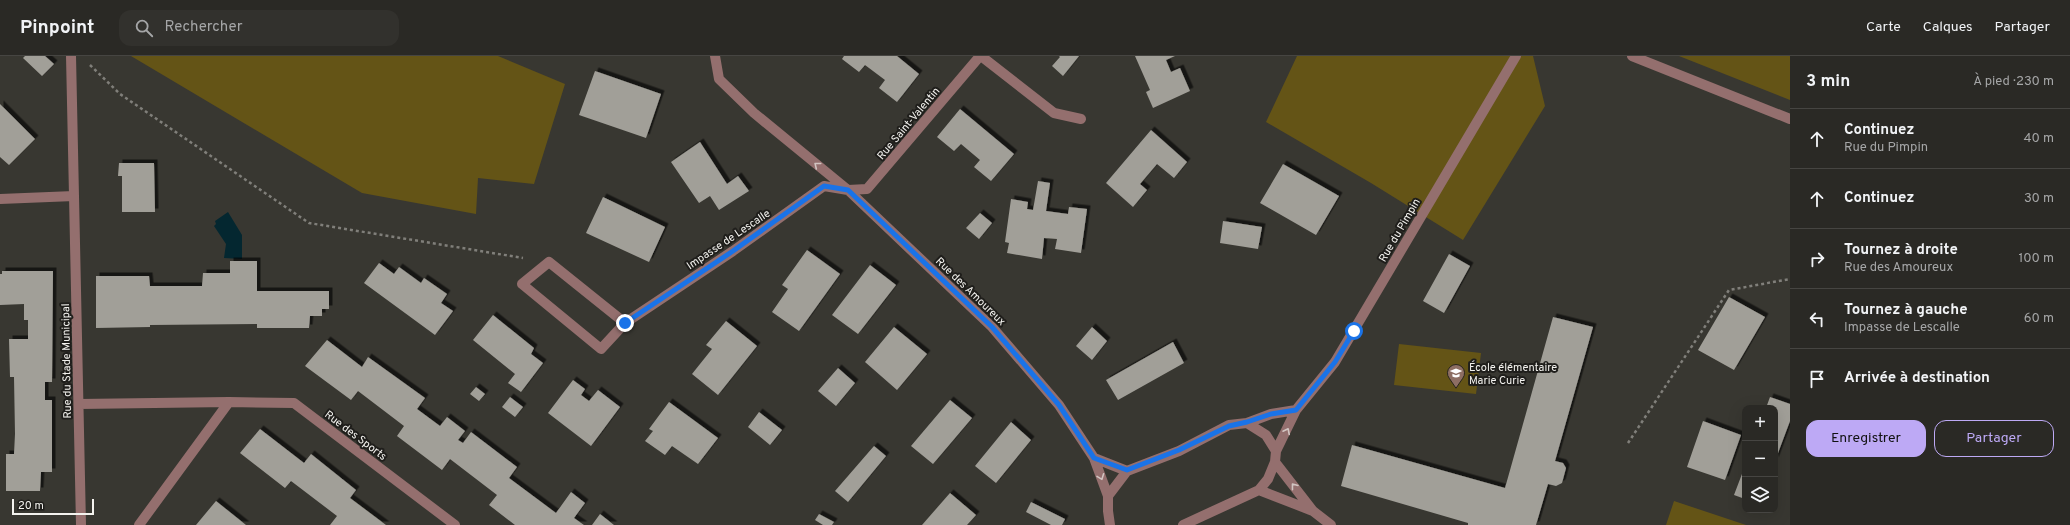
<!DOCTYPE html>
<html lang="fr">
<meta charset="utf-8">
<style>
:root{--surface:#2a2925;--page:#32312d;--text:#f1f3f6;--muted:#a5a6a7;--line:#464542;--accent:#bda9f5}
body{margin:0;font-family:Overpass,sans-serif;background:var(--page);color:var(--text)}
.controls{position:absolute;right:12px;bottom:12px;display:grid;overflow:hidden;border-radius:8px;box-shadow:0 4px 16px #0002}
.controls button{width:36px;height:36px;display:grid;place-items:center;padding:0;border:0;border-bottom:1px solid var(--line);background:var(--surface);color:var(--text);font:20px sans-serif}
.scale{position:absolute;left:12px;bottom:10px;width:82px;box-sizing:border-box;padding-left:4px;border:2px solid #f4f3ef;border-top:0;font-size:11px;line-height:14px;white-space:nowrap;color:#f4f3ef;-webkit-text-stroke:3px #1f1e1b;paint-order:stroke}
.stop{position:absolute;width:12px;height:12px;margin:-9px;border:3px solid #1a73e8;border-radius:50%;background:#fff}
.stop.end{background:#1a73e8;border-color:#fff;box-shadow:0 1px 4px #0008}
.list{margin:0;padding:0;list-style:none}
h2{display:flex;justify-content:space-between;align-items:center;height:52px;margin:0;padding:0 16px;font-size:17px}
h2 small{font-size:13px;font-weight:400;color:var(--muted)}
.list li{display:grid;grid-template-columns:26px 1fr auto;gap:12px;align-items:center;box-sizing:border-box;height:60px;padding:0 16px;border-top:1px solid var(--line)}
.list b{display:block;font-size:15px;white-space:nowrap}
.list p{margin:0;font-size:13px;white-space:nowrap;color:var(--muted)}
.list em{font-size:13px;font-style:normal;color:var(--muted)}
.actions{display:flex;gap:8px;padding:12px 16px}
.actions a{flex:1;padding:9px 0;border:1px solid var(--accent);border-radius:12px;text-align:center;font-size:14px;color:var(--accent)}
.actions .main{background:var(--accent);color:#111}
.icon{flex:none;width:22px;height:22px;fill:none;stroke:currentColor;stroke-width:2;stroke-linecap:round;stroke-linejoin:round}
.map{position:relative;flex:none;width:1790px;height:469px;overflow:hidden}
header{display:flex;align-items:center;gap:24px;box-sizing:border-box;height:56px;padding:0 20px;background:var(--surface);border-bottom:1px solid var(--line)}
header strong{font-size:19px}
nav{display:flex;gap:22px;margin-inline-start:auto;font-size:14px}
.search{width:280px;height:36px;background:var(--page);display:flex;align-items:center;gap:10px;box-sizing:border-box;padding:0 14px;border-radius:12px;color:var(--muted);font-size:15px}
main{display:flex}
aside{flex:1;background:var(--surface)}
.map>svg:first-child{display:block}
.green{fill:#645416}
.water{fill:#042730}
.building{fill:#a19f98;filter:url(#shadow)}
.lines{fill:none;stroke-linecap:round;stroke-linejoin:round}
.path{stroke:#807f7a;stroke-width:2.5;stroke-dasharray:3 3;stroke-linecap:butt}
.minor{stroke:#946f6e;stroke-width:10}
.oneway{stroke:#d2c5c2}
.route{stroke:#1a73e8;stroke-width:5}
.labels{text-anchor:middle;stroke-width:4;stroke-linejoin:round;paint-order:stroke}
.street-label{font-size:11px;fill:#f4f3ef;stroke:#1f1e1b}
.poi-label{font-size:11px;fill:#f4f3ef;stroke:#1f1e1b;text-anchor:start}
</style>
<header>
<strong>Pinpoint</strong>
<div class="search"><svg class="icon" aria-label="search" viewBox="0 0 24 24"><circle cx="10" cy="10" r="6"/><path d="M15 15l6 6"/></svg>Rechercher</div>
<nav><a>Carte</a><a>Calques</a><a>Partager</a></nav>
</header>
<main>
<div class="map">
<svg width="1790" height="469" viewBox="0 0 1790 469">
<defs>
<filter id="shadow"><feDropShadow dx="3.5" dy="-3.5" stdDeviation="0" flood-color="#0009"/></filter>
</defs>
<rect width="100%" height="100%" fill="#383731"/>
<path class="green" d="M131 0H498L565 28 534 128 478 122 476 158 362 137Z
M1297 0H1533L1545 50 1463 184 1371 127 1266 66Z
M1679 0H1790V44Z
M1399 288 1481 297 1476 338 1394 329Z
M1674 445 1746 469H1666Z"/>
<path class="water" d="M228 156 242 179V203L224 202 226 188 214 170 216 168 215 165Z"/>
<path class="building" d="M25 0H45L54 8 42 20 23 2Z
M844 0H897L919 18 897 46 879 32 885 24 865 9 859 16 842 3Z
M1059 0H1079L1063 20 1052 10 1060 1Z
M1135 0H1175L1166 4 1171 16 1180 12 1190 35 1153 52 1146 36 1150 34Z
M595 15 661 38 646 82 579 59Z
M0 48 35 83 9 109 0 101Z
M960 53 1014 98 991 125 974 111 980 104 961 88 954 95 937 81Z
M1151 74 1187 106 1174 122 1157 108 1140 128 1147 134 1133 151 1106 127Z
M700 86 727 128 738 120 749 135 719 154 710 140 699 147 671 106Z
M119 107H154L155 156H122V120H118Z
M1283 108 1339 140 1316 179 1260 147Z
M1038 125 1050 127 1046 155 1068 158 1069 151 1087 153 1081 197 1055 193 1057 183 1044 182 1042 203 1007 197 1009 187 1005 186 1011 143 1028 146 1027 153 1033 154Z
M603 141 665 171 649 206 586 177Z
M980 157 992 167 979 183 966 172Z
M1223 165 1262 171 1258 193 1220 187Z
M807 194 840 218 799 275 772 256 788 233 782 229Z
M1449 198 1470 210 1444 257 1423 245Z
M230 205H257V235H329V253H322V260H310L309 272H257V268L150 269V271L96 272V220H149L150 230H202L203 217H230Z
M379 207 394 218 399 211 421 227 424 222 447 238 441 247 453 255 435 279 364 227Z
M870 209 896 229 858 278 832 259Z
M2 215H53L52 326H45V344H52V416H41L40 435H6V398H14L15 378 14 321H10L9 283H28V264H24V248L0 249V218H2Z
M1729 241 1765 261 1734 314 1698 294Z
M493 259 534 292 531 298 543 307 521 336 508 327 515 318 473 284Z
M1553 261 1593 271 1555 405 1563 407 1566 412 1562 427 1556 430 1548 428 1536 469H1468V467L1341 430 1352 389 1505 432Z
M726 265 757 290 718 339 692 318 712 293 706 289Z
M894 271 927 298 897 334 865 306Z
M1092 271 1107 285 1092 304 1076 290Z
M327 284 362 311 368 301 425 342 417 353 440 370 447 361 465 375 458 384 463 387 471 376 517 411 509 422 556 457 571 436 585 447 574 462 584 469H515L489 449 497 439 450 403 442 414 397 380 404 370 358 335 351 344 305 310Z
M1173 286 1184 307 1118 344 1106 324Z
M838 312 855 327 836 350 818 335Z
M573 324 585 333 581 339 589 345 598 334 620 351 591 390 548 357Z
M476 331 485 338 479 345 470 338Z
M510 341 523 351 515 361 502 351Z
M1770 341 1790 348V365L1775 405V352H1766Z
M950 344 972 362 933 408 911 390Z
M669 346 718 382 698 408 672 390 665 399 645 385 653 375 649 373Z
M759 356 782 374 770 389 748 371Z
M1703 365 1741 379 1725 424 1687 411Z
M1011 366 1031 384 996 427 975 410Z
M260 373 304 407 311 398 356 434 350 442 386 469H330L337 460 291 425 285 432 240 397Z
M874 390 886 400 848 446 835 435Z
M1745 410V443L1734 439Z
M950 437 976 459 967 469H922Z
M216 445 246 469H196Z
M1031 446 1065 463 1062 469H1051L1026 456Z
M600 458 614 469H592Z
M819 458 834 466 832 469H823L815 464Z"/>
<g class="lines">
<path class="path" d="M90 9 120 38 309 167 523 202
M1628 387 1729 234 1790 223"/>
<path class="minor" d="M71 0 74 140
M715 0 719 23 754 57 848 134 992 271 1059 349 1094 402 1108 440
M981 0 1054 57 1081 63
M1632 0 1790 63
M0 143 74 140 81 469
M625 267 549 206 522 228 601 293 625 267 733 195 824 130 848 134 867 133 980 0
M79 348 229 346
M1276 395 1296 354 1335 306 1516 0
M1094 402 1127 415
M1275 406 1313 455 1331 469
M1259 434 1313 455
M139 469 229 346 294 347 455 469
M1110 469 1108 455V440L1127 415 1179 395 1229 369 1247 367 1271 358 1296 354
M1183 469 1259 434 1268 423 1275 406 1276 395 1266 379 1247 367"/>
</g>
<defs><path id="oneway-chevron" d="M-2-3.5L2.5 0L-2 3.5" fill="none" stroke-width="1.6" stroke-linecap="round" stroke-linejoin="round"/></defs>
<g class="oneway">
<use href="#oneway-chevron" transform="translate(817 109) rotate(-141)"/>
<use href="#oneway-chevron" transform="translate(1287 375) rotate(-63)"/>
<use href="#oneway-chevron" transform="translate(1101 421) rotate(69)"/>
<use href="#oneway-chevron" transform="translate(1294 430) rotate(-128)"/>
</g>
<g class="lines">
<path class="route" d="M625 267 733 195 824 130 848 134 992 271 1059 349 1094 402 1127 414 1179 394 1229 370 1247 366 1271 358 1296 354 1335 306 1354 275"/>
</g>
<defs>
<symbol id="school-pin" viewBox="-11 -11 22 30"><path d="M0 17L-7.5 6A9.5 9.5 0 1 1 7.5 6Z" fill="#8d6e63" stroke="#1f1e1b"/><path d="M0-5L7-2L0 1L-7-2ZM-4 1L0 2.5L4 1V4Q0 6-4 4Z" fill="#fff"/></symbol>
</defs>
<g fill-rule="evenodd">
<use href="#school-pin" x="1446" y="307" width="20" height="27"/>
</g>
<g class="labels">
<g class="street-label">
<text transform="translate(908 67) rotate(-50)" y="4">Rue Saint-Valentin</text>
<text transform="translate(1399 174) rotate(-60)" y="4">Rue du Pimpin</text>
<text transform="translate(728 183) rotate(-34)" y="4">Impasse de Lescalle</text>
<text transform="translate(971 235) rotate(44)" y="4">Rue des Amoureux</text>
<text transform="translate(66 305) rotate(-91)" y="4">Rue du Stade Municipal</text>
<text transform="translate(356 379) rotate(37)" y="4">Rue des Sports</text>
</g>
<g class="poi-label">
<text x="1469" y="315">École élémentaire<tspan x="1469" dy="13">Marie Curie</tspan></text>
</g>
</g>
</svg>
<div class="controls">
<button>+</button>
<button>−</button>
<button><svg class="icon" aria-label="layers" viewBox="0 0 24 24"><path d="M12 4l9 5-9 5-9-5zM3 14l9 5 9-5"/></svg></button>
</div>
<div class="scale">20 m</div>
<div class="stop" style="left:1354px;top:275px"></div>
<div class="stop end" style="left:625px;top:267px"></div>
</div>
<aside>
<h2>3 min<small>À pied · 230 m</small></h2>
<ul class="list">
<li><svg class="icon" aria-label="ahead" viewBox="0 0 24 24"><path d="M12 20V5M6 11l6-6 6 6"/></svg><div><b>Continuez</b><p>Rue du Pimpin</p></div><em>40 m</em></li>
<li><svg class="icon" aria-label="ahead" viewBox="0 0 24 24"><path d="M12 20V5M6 11l6-6 6 6"/></svg><div><b>Continuez</b></div><em>30 m</em></li>
<li><svg class="icon" aria-label="right" viewBox="0 0 24 24"><path d="M7 20v-9h11M14 6l5 5-5 5"/></svg><div><b>Tournez à droite</b><p>Rue des Amoureux</p></div><em>100 m</em></li>
<li><svg class="icon" aria-label="left" viewBox="0 0 24 24"><path d="M17 20v-9H6M10 6l-5 5 5 5"/></svg><div><b>Tournez à gauche</b><p>Impasse de Lescalle</p></div><em>60 m</em></li>
<li><svg class="icon" aria-label="arrive" viewBox="0 0 24 24"><path d="M6 21V4h12l-3 4 3 4H6"/></svg><div><b>Arrivée à destination</b></div></li>
</ul>
<div class="actions"><a class="main">Enregistrer</a><a>Partager</a></div>
</aside>
</main>
